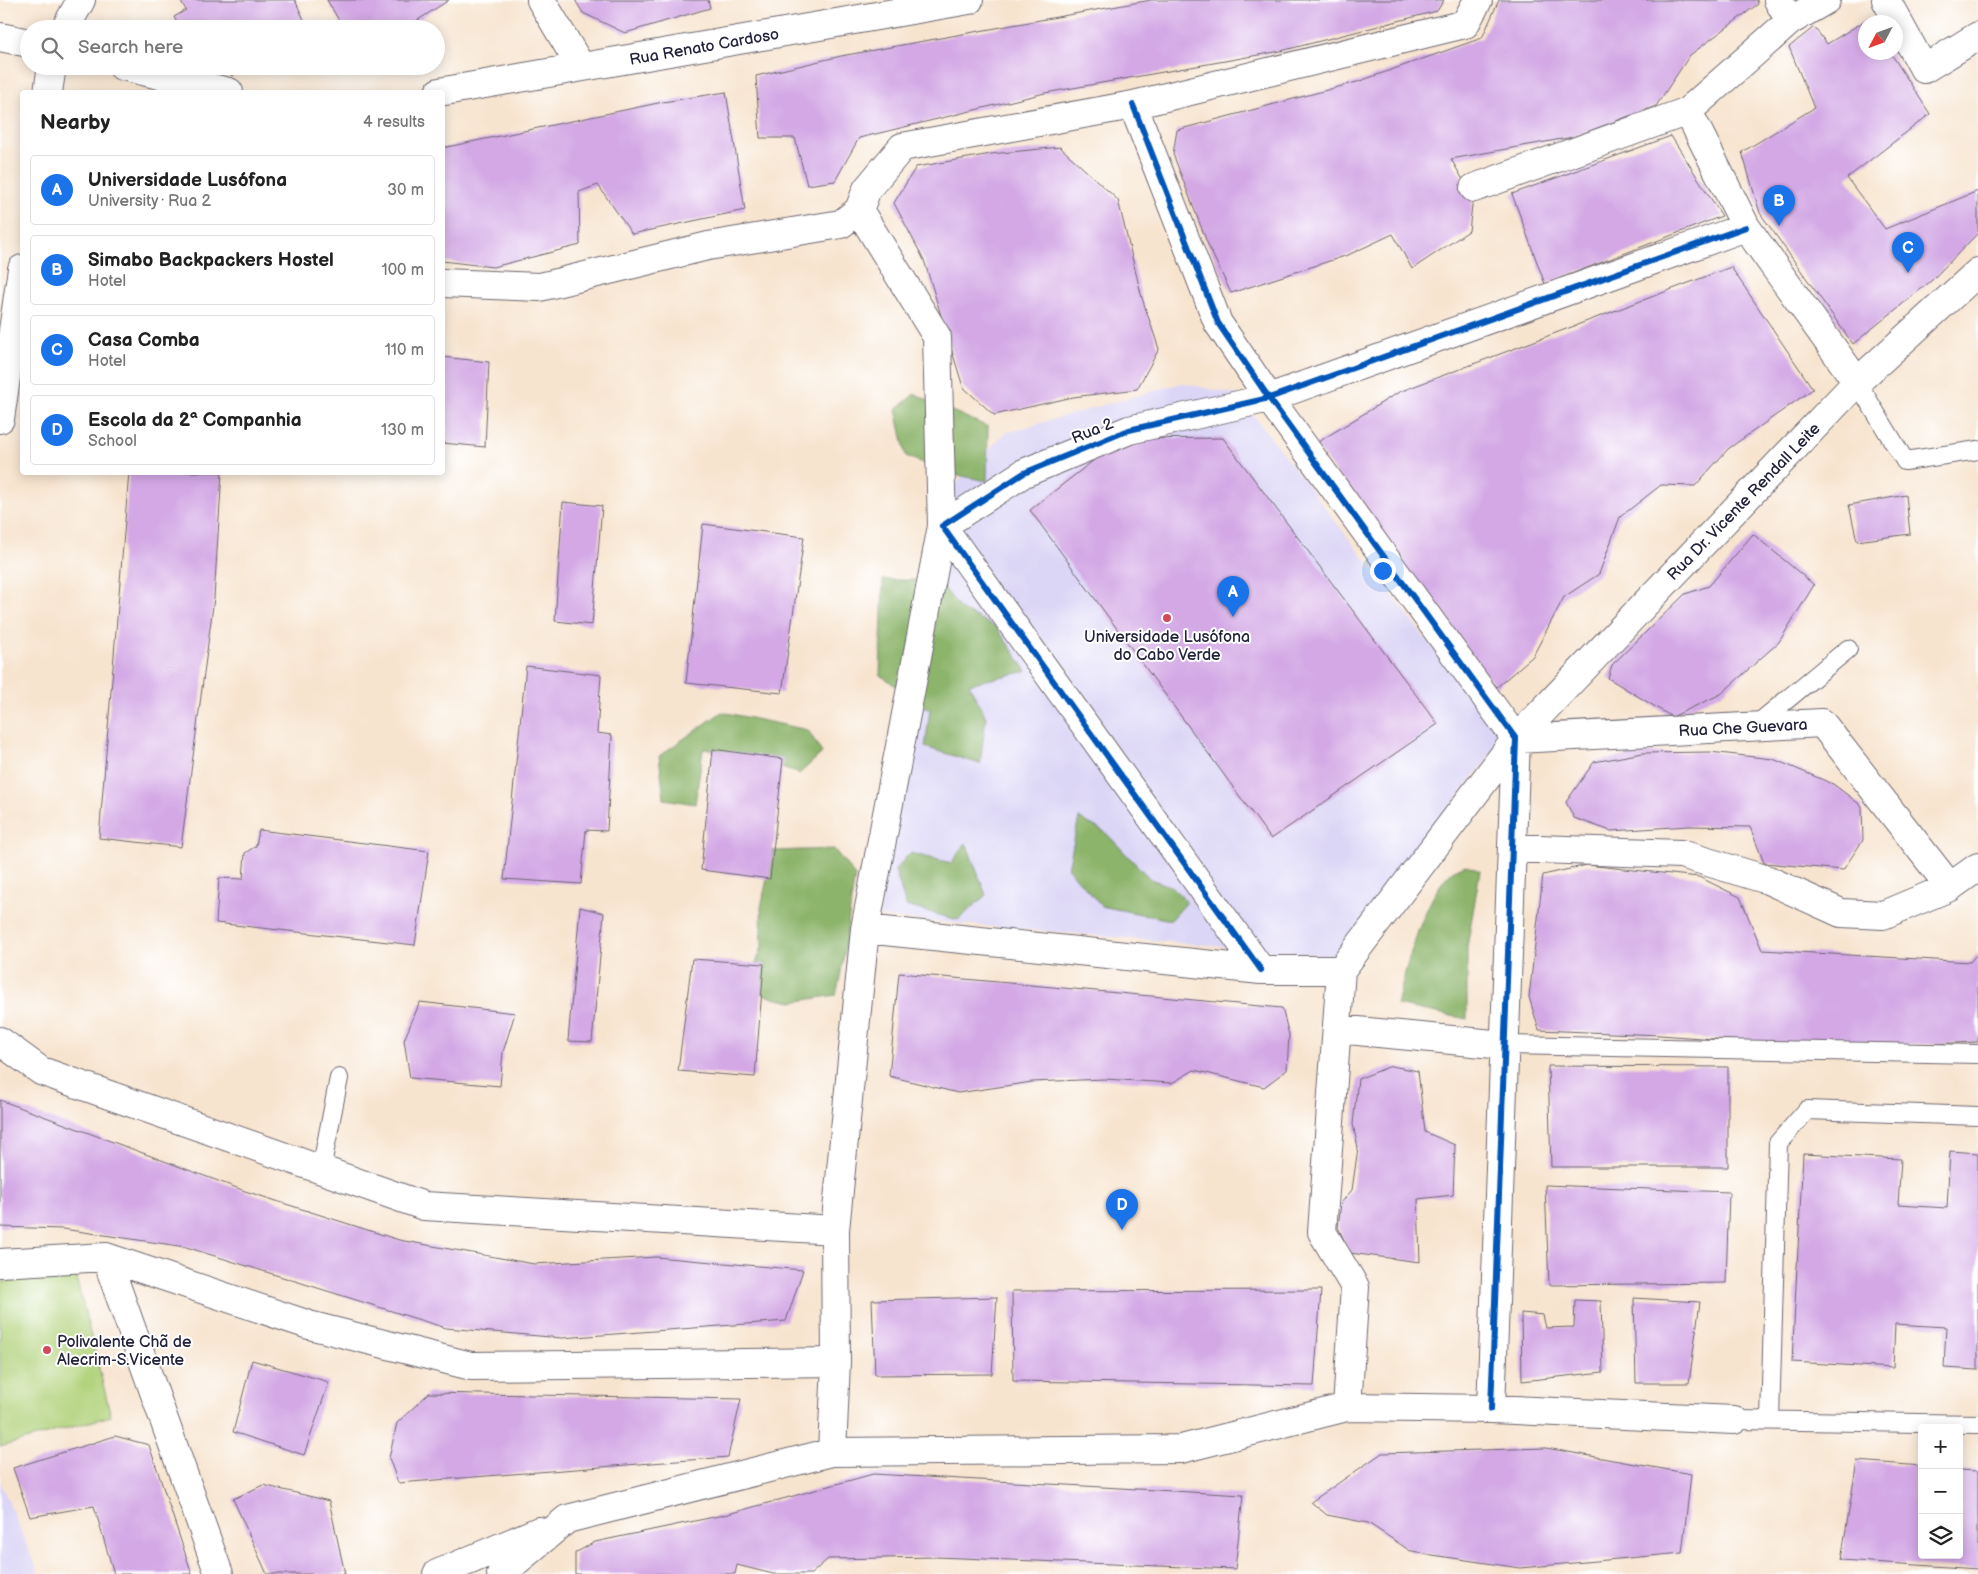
<!DOCTYPE html>
<meta charset="utf-8">
<style>
:root{--surface:#fff;--page:#f2f2f2;--text:#222;--muted:#767676;--line:#e0e0e0;--accent:#1a73e8}
body{margin:0;font-family:"Balsamiq Sans",sans-serif;background:var(--page);color:var(--text)}
.controls{position:absolute;right:15px;bottom:15px;display:grid;overflow:hidden;border-radius:5px;box-shadow:0 2px 12px #0003}
.controls button{width:45px;height:45px;display:grid;place-items:center;padding:0;border:0;border-bottom:1px solid var(--line);background:var(--surface);color:var(--text);font:25px sans-serif}
.compass{position:absolute;left:1858px;top:15px;width:45px;height:45px;border-radius:50%;background:var(--surface);box-shadow:0 2px 12px #0003;rotate:229deg}
.you{position:absolute;left:1382px;top:570px;width:18px;height:18px;margin:-12px;border:4px solid #fff;border-radius:50%;background:#1a73e8;box-shadow:0 0 0 8px #1a73e833}
.badge{display:grid;place-items:center;width:32px;height:32px;border-radius:50%;background:var(--accent);color:#fff;font-size:16px;font-weight:700}
.pin{position:absolute;translate:-50% -41px;filter:drop-shadow(0 1px 2px #0008)}
.pin::after{content:'';position:absolute;top:26px;width:18px;height:15px;background:inherit;clip-path:polygon(0 0,100% 0,50% 100%)}
.list{margin:0;padding:0;list-style:none}
h2{display:flex;justify-content:space-between;align-items:center;height:65px;margin:0;padding:0 20px;font-size:21px}
h2 small{font-size:16px;font-weight:400;color:var(--muted)}
.list li{display:grid;grid-template-columns:32px 1fr auto;gap:15px;align-items:center;box-sizing:border-box;height:70px;margin:0 10px 10px;padding:0 10px;border:1px solid var(--line);border-radius:5px}
.list b{display:block;font-size:19px;white-space:nowrap}
.list p{margin:0;font-size:16px;white-space:nowrap;color:var(--muted)}
.list em{font-size:16px;font-style:normal;color:var(--muted)}
.icon{flex:none;width:28px;height:28px;fill:none;stroke:currentColor;stroke-width:2;stroke-linecap:round;stroke-linejoin:round}
.map{position:relative;flex:none;width:1978px;height:1574px;overflow:hidden}
.search{position:absolute;background:var(--surface);box-shadow:0 2px 12px #0003;left:20px;top:20px;width:425px;height:55px;display:flex;align-items:center;gap:12px;box-sizing:border-box;padding:0 18px;border-radius:28px;color:var(--muted);font-size:19px}
.panel{position:absolute;background:var(--surface);box-shadow:0 2px 12px #0003;left:20px;top:90px;width:425px;height:385px;border-radius:5px}
.map>svg:first-child{display:block}
.built{fill:#dcd6f6}
.green{fill:#b1d27a;stroke:#6a7a5a}
.forest{fill:#8cb46a;stroke:#576b52}
.building{fill:#d3a8e5}
.lines{fill:none;stroke-linecap:round;stroke-linejoin:round}
.service-casing{stroke:#6d666f;stroke-width:20}
.minor-casing{stroke:#6d666f;stroke-width:30}
.service{stroke:#fff;stroke-width:18}
.minor{stroke:#fff;stroke-width:28}
.cycleway-casing{stroke:#fff;stroke-width:9}
.cycleway{stroke:#0057b8;stroke-width:6}
.poi-dot{fill:#d1495b;stroke:#fff;stroke-width:2}
.labels{text-anchor:middle;stroke-width:4;stroke-linejoin:round;paint-order:stroke}
.street-label{font-size:16px;fill:#22223b;stroke:#fff}
.poi-label{font-size:16px;fill:#22223b;stroke:#fff}
</style>
<div class="map">
<svg width="1978" height="1574" viewBox="0 0 1978 1574">
<rect width="100%" height="100%" fill="#fff"/>
<filter id="ink" filterUnits="userSpaceOnUse"><feTurbulence type="fractalNoise" baseFrequency=".02" numOctaves="2"/><feDisplacementMap in="SourceGraphic" scale="10" xChannelSelector="R" yChannelSelector="G"/><feConvolveMatrix kernelMatrix="1 2 1 2 8 2 1 2 1" color-interpolation-filters="sRGB"/></filter>
<filter id="wash" filterUnits="userSpaceOnUse"><feTurbulence type="fractalNoise" baseFrequency=".0096" numOctaves="4" result="noise"/><feDisplacementMap in="SourceGraphic" scale="20" xChannelSelector="R" yChannelSelector="G"/><feGaussianBlur stdDeviation="1.12" result="paint"/><feColorMatrix in="noise" values="0 0 0 0 0 0 0 0 0 0 0 0 0 0 0 0 0 1.4 0 .05"/><feComposite in="paint" operator="in"/></filter>
<g filter="url(#wash)">
<rect width="100%" height="100%" fill="#f7e4cf"/>
<path class="built" d="M1182 383 1238 395 1503 739 1334 956 879 917 942 498 1005 433Z
M0 1481 39 1574H0Z"/>
<path class="green" d="M73 1265 111 1416 0 1447V1283Z"/>
<path class="forest" d="M914 394 988 427 987 481 943 472 906 456 896 410Z
M883 580H938L960 609 996 627 1027 671 969 684 986 717 980 764 925 747 930 710 880 675Z
M722 712 808 730 822 753 799 774 754 755 703 749 695 804 664 799 659 756Z
M1079 818 1105 832 1150 879 1171 886 1187 902 1171 920 1101 906 1068 868Z
M966 843 986 895 958 920 906 906 895 870 910 853 951 863Z
M834 849 855 876C848 916 846 956 836 995L792 1002 773 998 747 987 762 947 761 907 773 851Z
M1466 865 1480 871 1467 947V1019L1397 1005C1406 967 1422 903 1449 874 1453 870 1460 867 1466 865Z"/>
<g id="blocks">
<path class="building" d="M180 0H295L305 22V29H180L174 17 186 10Z
M327 0H449L404 29H344Z
M575 0H708L710 8 625 33 583 13Z
M1151 0H1444L1437 11 1281 51 1045 93 859 138 835 181 807 185 795 138H760L756 76 841 56Z
M1499 0H1757L1758 4 1690 55 1656 106 1573 137 1451 159 1473 197 1469 231 1412 269 1393 234 1348 255 1231 293 1208 245 1173 154 1177 130 1357 82 1482 38Z
M1868 19 1870 22H1866V52H1890L1930 114 1847 178 1885 229 1978 191V233L1931 281 1853 344 1760 213 1742 152 1814 108 1789 47 1814 27 1827 44Z
M223 66H250L232 76Z
M726 92 745 210 632 234 598 185 579 192 580 245 493 267 442 261V148L663 102Z
M1671 136 1722 216 1545 284 1512 194Z
M1060 147 1118 200 1142 298 1159 349 1137 389 1073 397 994 415 963 387 924 260 894 203 916 167 991 154Z
M1731 267 1813 389 1728 449 1695 486 1661 485 1620 517 1599 574 1564 597 1533 656 1497 687 1452 637 1315 444 1399 392Z
M442 357 489 362 485 447 442 443Z
M1223 438 1438 724 1271 839 1030 510 1121 439Z
M129 472H222L214 598 181 847 99 838Z
M1906 495 1910 534 1857 541 1849 505Z
M563 502 602 506 592 625 555 621Z
M703 524 804 537 782 693 686 683Z
M1753 534 1814 585 1779 642 1721 694 1672 717 1608 678 1612 665 1685 594 1709 586Z
M526 666 601 675 597 733 612 735 607 831 586 830 581 884 504 879Z
M713 749 783 759 770 879 701 870Z
M1710 752 1773 759 1833 784 1862 806 1863 840 1843 870 1764 863 1750 827 1689 826 1611 831 1574 818 1566 802 1594 762 1643 753Z
M259 830 429 851 415 945 216 923 219 878 243 879 245 853 256 846Z
M1587 865 1699 877 1740 897 1762 950 1970 962 1978 953V1042L1837 1048 1660 1035 1539 1030 1529 997 1543 875Z
M580 907 604 913 592 1042 568 1041Z
M692 959 764 964 755 1077 678 1071Z
M899 973 1282 1008 1289 1035 1287 1070 1264 1087 1194 1070 1172 1083 1104 1079 1032 1082 958 1093 889 1076Z
M420 1002 515 1013 503 1052 500 1086 410 1078 404 1040Z
M1391 1066 1418 1071 1425 1132 1455 1145 1453 1195 1418 1199 1420 1262 1350 1253 1338 1227 1341 1203 1352 1190 1358 1148 1353 1124 1358 1079Z
M1548 1066 1728 1067V1167H1551Z
M0 1100 245 1191 399 1240 534 1264 656 1257 803 1270 786 1321 562 1338 446 1328 186 1247 63 1229 0 1227Z
M1950 1151 1978 1153V1370L1944 1368 1946 1327 1895 1324 1893 1368 1792 1362 1803 1154 1901 1159 1898 1205 1947 1208Z
M1545 1185 1729 1192 1726 1283 1549 1285Z
M1321 1290 1314 1386 1013 1381 1012 1291Z
M997 1297 992 1374 875 1375 872 1300Z
M1634 1298 1700 1302 1689 1383H1636Z
M1575 1300 1601 1301 1603 1372 1522 1381 1521 1313 1543 1315 1546 1328 1574 1327Z
M252 1360 329 1382 304 1455 233 1432Z
M429 1393 741 1399 728 1457 398 1483 389 1458 397 1423Z
M115 1436 149 1445 192 1574H114L94 1506 30 1517 13 1468Z
M1546 1448 1691 1474 1682 1553 1520 1568 1412 1552 1368 1523 1327 1515 1311 1502 1382 1453Z
M1857 1461 1922 1466V1555H1959V1470L1978 1471V1569L1841 1560Z
M873 1474 1243 1495 1235 1569 936 1557 828 1559 811 1574H773L737 1565 735 1574H575V1553L595 1542 728 1514Z
M263 1485 329 1501 345 1574H267L233 1499Z"/>
</g>
</g>
<g filter="url(#ink)">
<use href="#blocks" fill-opacity="0" stroke="#6d666f" stroke-width="1"/>
<g class="lines">
<defs>
<path id="service" d="M1857 382 1905 461 1978 450
M1755 726 1848 649
M1504 1045 1978 1054
M321 1170 339 1078
M1734 1420 1978 1424
M1770 1420 1778 1143 1807 1110 1978 1116"/>
<path id="minor" d="M541 0 581 67
M1778 0 1790 21
M1826 0 1790 21 1688 111 1746 227 1857 382
M1886 0 1924 69 1978 36
M65 29 81 0
M0 37 29 43
M122 66 229 92
M48 92 52 66
M439 92 969 0
M1133 105 1218 323 1269 398 1516 739 1491 1409
M1474 188 1688 111
M442 283 540 287 708 246 841 224 859 210 867 189 902 147 1133 105 1465 24 1478 0
M0 419 22 269
M1516 739 1822 723 1950 887
M1512 848 1681 854 1768 880 1841 913 1883 915 1950 887 1978 867
M865 929 1261 970H1341
M1261 970 942 526 1024 473 1129 430 1269 398 1746 227
M1337 1029 1504 1045
M0 1041 41 1071 424 1206 835 1230
M106 1257 219 1574
M0 1263 106 1257 309 1325 471 1366 836 1362
M1347 1407 1355 1287 1322 1232 1341 970 1516 739 1857 382 1978 272
M832 1452 836 1362 835 1230 865 929 942 526 937 337 859 210
M437 1574 539 1531
M501 1574 567 1519 832 1452 1181 1449 1347 1407 1491 1409 1734 1420"/>
</defs>
<use href="#service" class="service-casing"/>
<use href="#minor" class="minor-casing"/>
<use href="#service" class="service"/>
<use href="#minor" class="minor"/>
<defs>
<path id="cycleway" d="M1133 105 1218 323 1269 398 1516 739 1491 1409
M1261 970 942 526 1024 473 1129 430 1269 398 1746 227"/>
</defs>
<use href="#cycleway" class="cycleway-casing"/>
<use href="#cycleway" class="cycleway"/>
</g>
</g>
<g class="poi-dot">
<circle cx="1167" cy="618" r="5"/>
<circle cx="47" cy="1350" r="5"/>
</g>
<g class="labels">
<g class="street-label">
<text transform="translate(704 46) rotate(-10)" y="6">Rua Renato Cardoso</text>
<text transform="translate(1092 430) rotate(-22)" y="6">Rua 2</text>
<text transform="translate(1743 501) rotate(-46)" y="6">Rua Dr. Vicente Rendall Leite</text>
<text transform="translate(1743 727) rotate(-3)" y="6">Rua Che Guevara</text>
</g>
<g class="poi-label">
<text x="1167" y="642">Universidade Lusófona<tspan x="1167" dy="18">do Cabo Verde</tspan></text>
<text x="57" y="1347" text-anchor="start">Polivalente Chã de<tspan x="57" dy="18">Alecrim-S.Vicente</tspan></text>
</g>
</g>
</svg>
<div class="controls">
<button>+</button>
<button>−</button>
<button><svg class="icon" aria-label="layers" viewBox="0 0 24 24"><path d="M12 4l9 5-9 5-9-5zM3 14l9 5 9-5"/></svg></button>
</div>
<svg class="compass" viewBox="-18 -18 36 36"><path d="M0-13l5 13h-10z" fill="#e53935"/><path d="M0 13l5-13h-10z" fill="#767676"/></svg>
<div class="you"></div>
<div class="pin badge" style="left:1233px;top:617px">A</div>
<div class="pin badge" style="left:1779px;top:226px">B</div>
<div class="pin badge" style="left:1908px;top:273px">C</div>
<div class="pin badge" style="left:1122px;top:1230px">D</div>
<div class="search"><svg class="icon" aria-label="search" viewBox="0 0 24 24"><circle cx="10" cy="10" r="6"/><path d="M15 15l6 6"/></svg>Search here</div>
<section class="panel">
<h2>Nearby<small>4 results</small></h2>
<ul class="list">
<li><span class="badge">A</span><div><b>Universidade Lusófona</b><p>University · Rua 2</p></div><em>30 m</em></li>
<li><span class="badge">B</span><div><b>Simabo Backpackers Hostel</b><p>Hotel</p></div><em>100 m</em></li>
<li><span class="badge">C</span><div><b>Casa Comba</b><p>Hotel</p></div><em>110 m</em></li>
<li><span class="badge">D</span><div><b>Escola da 2ª Companhia</b><p>School</p></div><em>130 m</em></li>
</ul>
</section>
</div>
